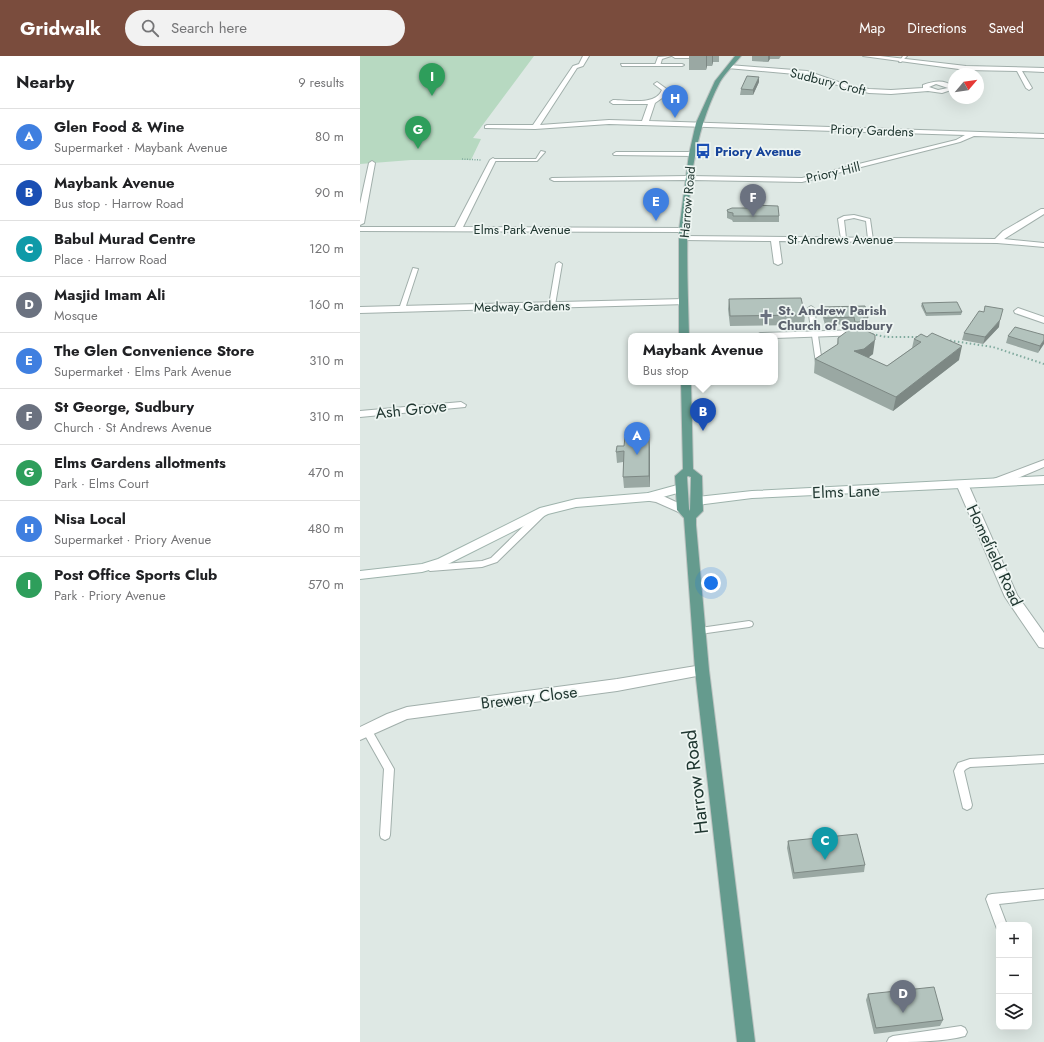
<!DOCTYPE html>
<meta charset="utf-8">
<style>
:root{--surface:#fff;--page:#f2f2f2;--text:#202124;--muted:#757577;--line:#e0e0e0;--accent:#7a4c3d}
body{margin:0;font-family:Jost,sans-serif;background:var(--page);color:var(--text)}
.controls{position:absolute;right:12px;bottom:12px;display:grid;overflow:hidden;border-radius:8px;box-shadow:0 4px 16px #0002}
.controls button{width:36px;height:36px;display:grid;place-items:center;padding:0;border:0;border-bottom:1px solid var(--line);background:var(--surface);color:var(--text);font:20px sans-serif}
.compass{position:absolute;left:588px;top:12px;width:36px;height:36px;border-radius:50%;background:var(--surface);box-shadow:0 4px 16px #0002;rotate:61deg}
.you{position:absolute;left:351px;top:527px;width:14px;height:14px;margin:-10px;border:3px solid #fff;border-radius:50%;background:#1a73e8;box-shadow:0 0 0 6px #1a73e833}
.badge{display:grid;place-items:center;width:26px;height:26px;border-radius:50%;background:var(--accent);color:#fff;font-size:13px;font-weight:700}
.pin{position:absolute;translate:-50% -33px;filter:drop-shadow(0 1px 2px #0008)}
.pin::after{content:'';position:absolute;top:21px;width:14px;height:12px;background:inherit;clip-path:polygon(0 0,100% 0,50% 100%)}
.popup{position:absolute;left:268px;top:277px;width:150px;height:52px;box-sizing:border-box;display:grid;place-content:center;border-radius:8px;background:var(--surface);filter:drop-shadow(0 1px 3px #0005);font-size:13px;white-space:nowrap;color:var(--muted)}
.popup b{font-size:15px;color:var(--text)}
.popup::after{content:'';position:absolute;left:50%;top:100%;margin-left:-8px;border:8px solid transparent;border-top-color:var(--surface)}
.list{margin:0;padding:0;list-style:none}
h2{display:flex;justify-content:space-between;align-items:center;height:52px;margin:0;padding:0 16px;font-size:17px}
h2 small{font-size:13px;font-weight:400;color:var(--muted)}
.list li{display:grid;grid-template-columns:26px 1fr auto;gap:12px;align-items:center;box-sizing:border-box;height:56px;padding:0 16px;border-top:1px solid var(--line)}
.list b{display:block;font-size:15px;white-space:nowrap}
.list p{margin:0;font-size:13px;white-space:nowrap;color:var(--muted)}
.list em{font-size:13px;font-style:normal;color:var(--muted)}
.icon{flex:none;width:22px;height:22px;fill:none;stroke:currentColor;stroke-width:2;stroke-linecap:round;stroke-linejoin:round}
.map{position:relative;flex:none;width:684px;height:986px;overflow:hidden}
header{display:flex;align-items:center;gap:24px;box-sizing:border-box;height:56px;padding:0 20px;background:var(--accent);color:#fff}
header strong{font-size:19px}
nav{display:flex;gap:22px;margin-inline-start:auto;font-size:14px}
.search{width:280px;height:36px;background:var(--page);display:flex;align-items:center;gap:10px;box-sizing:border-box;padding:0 14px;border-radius:22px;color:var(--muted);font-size:15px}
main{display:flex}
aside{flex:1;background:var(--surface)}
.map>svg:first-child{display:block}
.green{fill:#b7d9c1}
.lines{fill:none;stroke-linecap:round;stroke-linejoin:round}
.lane-casing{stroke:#a1afab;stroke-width:2}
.street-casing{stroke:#a1afab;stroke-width:2}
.secondary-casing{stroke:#9eb3ac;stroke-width:2}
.primary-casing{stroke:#bcc3c1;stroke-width:2}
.path-far1{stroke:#80aa9e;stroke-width:1.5;stroke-dasharray:1 1.5;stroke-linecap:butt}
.path{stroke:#80aa9e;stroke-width:2;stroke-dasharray:1.5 2.5;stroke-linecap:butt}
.lane{fill:#fff;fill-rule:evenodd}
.street{fill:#fff;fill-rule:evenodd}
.secondary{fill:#fff;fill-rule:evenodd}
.primary{fill:#659b8e;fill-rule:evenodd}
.wall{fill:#9aa8a3}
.shaded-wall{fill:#7d8884}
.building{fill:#b3c3bd;stroke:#7d8884}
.labels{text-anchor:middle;stroke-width:3.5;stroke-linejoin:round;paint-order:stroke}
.far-street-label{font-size:13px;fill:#203731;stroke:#eef5f2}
.far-transit-label{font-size:13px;font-weight:bold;fill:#164399;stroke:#eef5f2;text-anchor:start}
.far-worship-label{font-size:13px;font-weight:bold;fill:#5b616d;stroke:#eef5f2;text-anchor:start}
.street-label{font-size:16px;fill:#203731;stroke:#eef5f2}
.near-street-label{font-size:19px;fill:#203731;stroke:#eef5f2}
</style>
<header>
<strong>Gridwalk</strong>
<div class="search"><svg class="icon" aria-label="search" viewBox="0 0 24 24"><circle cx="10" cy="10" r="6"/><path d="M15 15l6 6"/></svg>Search here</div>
<nav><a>Map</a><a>Directions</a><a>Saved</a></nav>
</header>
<main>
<aside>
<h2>Nearby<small>9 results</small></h2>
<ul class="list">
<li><span class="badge" style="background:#3f7fe0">A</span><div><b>Glen Food &amp; Wine</b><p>Supermarket · Maybank Avenue</p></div><em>80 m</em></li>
<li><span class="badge" style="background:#1a4fb4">B</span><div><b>Maybank Avenue</b><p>Bus stop · Harrow Road</p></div><em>90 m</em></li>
<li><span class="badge" style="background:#0f9aa8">C</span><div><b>Babul Murad Centre</b><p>Place · Harrow Road</p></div><em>120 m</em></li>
<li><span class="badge" style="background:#6b7280">D</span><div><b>Masjid Imam Ali</b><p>Mosque</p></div><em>160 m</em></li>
<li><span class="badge" style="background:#3f7fe0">E</span><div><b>The Glen Convenience Store</b><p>Supermarket · Elms Park Avenue</p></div><em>310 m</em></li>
<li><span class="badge" style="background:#6b7280">F</span><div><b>St George, Sudbury</b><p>Church · St Andrews Avenue</p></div><em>310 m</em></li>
<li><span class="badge" style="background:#2e9e5b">G</span><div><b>Elms Gardens allotments</b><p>Park · Elms Court</p></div><em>470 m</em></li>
<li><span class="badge" style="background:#3f7fe0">H</span><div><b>Nisa Local</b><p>Supermarket · Priory Avenue</p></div><em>480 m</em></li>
<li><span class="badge" style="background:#2e9e5b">I</span><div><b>Post Office Sports Club</b><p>Park · Priory Avenue</p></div><em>570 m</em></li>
</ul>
</aside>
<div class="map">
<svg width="684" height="986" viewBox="0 0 684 986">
<rect width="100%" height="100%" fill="#dee8e4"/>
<path class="green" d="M0 0H174L113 82 121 83 111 104H51L0 108Z"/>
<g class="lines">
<defs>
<path id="lane" d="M543 0H547L541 6H539Z
M261 8H322L324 9 322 10H262Z
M181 95 185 96 177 105H133L131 104 133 103H176Z
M494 159 510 163 513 184 508 183 506 165 494 162 484 164 486 182 481 183 478 163 484 160Z
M199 206 202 208 195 249 192 251 189 249 196 208Z
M53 212 58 213 45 253 44 254H40L39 253Z
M451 250 454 252 462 307 459 309 456 307 448 252Z
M181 455 184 456 185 458 184 460 137 506 122 511 70 515 66 512 70 509 122 505 131 502 178 456Z
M389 565 392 566 393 568 392 570 389 571 340 578 337 577 336 575 337 573 340 572Z
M7 670 10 671 34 713 30 779 29 782 25 784 21 782 20 779 24 713 2 674 4 671Z
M684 699V707L610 711 606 713 604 715 612 749 611 752 607 754 603 752 594 715 598 707 610 703Z
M684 833V843L639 848 647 869H639V874L637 873 626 843 628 839 632 838Z
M601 970 605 972 607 976 605 980C583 986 551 986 527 986L529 982 533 980Z"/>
<path id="street" d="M223 0H229L223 10 217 12 180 69 249 64 282 65 288 48H253L250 46 253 44C267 44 296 50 302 34L294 28 297 26 308 34 305 40 295 47 289 65 684 78V82L614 80 600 86 442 126 331 124 194 125 190 123 192 122 329 120 442 122 596 84 605 79 249 68 175 73 125 72V70L127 69H173L213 10 219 8Z
M311 0 302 3 300 10 295 9 298 1Z
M312 0H353L350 2H315Z
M503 0H520L606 10 684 12V16L662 15 672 32 669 34 666 32 657 15 606 14Z
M369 9 447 15 490 30 509 33 531 34 563 32V29C574 25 584 23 594 31V33L582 37 568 35 531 38 509 37 487 32 446 19 367 12ZM576 28 588 32 578 34 569 31Z
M256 96H332L335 98 332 100 254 99 253 98Z
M133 102 136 104 103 171 323 172 327 174 323 176 0 175V171H95L130 104Z
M12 105 15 107 4 167 0 169V148L9 107Z
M681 153H684V158L644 183 684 187V191L637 187 419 185 422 207 418 209 414 207 411 185 323 184 319 182 323 180 635 183 643 175Z
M324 243 327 244V248L0 257V251Z
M658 252 684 261V267L655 257 654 255Z
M499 274 504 277 502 279 415 282V280H395L400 277Z
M101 346 106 349 105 351 0 361V355Z
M684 404V411L639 430H631L629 427 631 424Z
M603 426 609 430 657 539 684 577V592L679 591 645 541 597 430Z
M288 437 303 440 327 451 329 454 323 458 296 446 284 444 282 441Z
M342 609 347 610 349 614 347 618 342 619 257 635 47 663 0 684V671L27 658 47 651 257 623Z"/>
<path id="secondary" d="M684 420V428L392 442 337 449 331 445 337 441 392 435Z
M321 428 327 432 325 435 288 445 216 451 188 458 86 509 62 516 0 523V515L62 508 78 503 180 452 216 443 288 437Z"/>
<path id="primary" d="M375 0H381C374 9 365 17 360 26 320 102 327 197 329 280H319V174L329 98 336 67 355 25Z
M321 326H331L333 413 342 420 343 455 336 462V469L349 614 395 986H377L335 614 324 462 317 454 315 420 323 413ZM328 420 331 421 330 455 329 453 327 421Z"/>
</defs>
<use href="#lane" class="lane-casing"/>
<use href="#street" class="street-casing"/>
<use href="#secondary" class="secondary-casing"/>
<use href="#primary" class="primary-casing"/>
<path class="path-far1" d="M102 103 121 104"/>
<path class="path" d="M512 278 526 281H571
M586 284 633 291 684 308"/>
<use href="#lane" class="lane"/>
<use href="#street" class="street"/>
<use href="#secondary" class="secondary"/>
<use href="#primary" class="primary"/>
</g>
<path class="wall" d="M329 0H359V6H353L352 10H347L346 14H329Z
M392 0H421L419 3H410L408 6 392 5Z
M399 26 393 39H380L381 33Z
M393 149 419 160V166H373L372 164 367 162V154L392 152Z
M369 243 445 259 444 269 370 270 368 253Z
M562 247 602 256 601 259 566 260 561 250Z
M463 251 508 262V269H504L503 273H502L513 298 508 302 527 310 552 292 554 283 599 304 533 355 454 317 455 303 477 289 478 282 494 273 493 268 465 269 462 258Z
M639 271 623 288 602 284 604 277Z
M684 279 678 297 646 287 648 280Z
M290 391V431L264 432 263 421V406L257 407 256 396Z
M428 785 505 809 504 816 433 823 427 792Z
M508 938 583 964 580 970 514 978 506 944Z"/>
<path class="shaded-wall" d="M346 0H347V10L346 14Z
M352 0H353V6L352 10Z
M408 0H410V3L408 6Z
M399 21V26L393 39V34Z
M640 264 639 271 623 288 625 281Z
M515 284 513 298 502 306 494 295Z
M684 284V288L678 297 680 290Z
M602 290 599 304 533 355 536 341Z
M289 381 290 391V431L289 420Z"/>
<path class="building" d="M387 20 399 21 393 34 381 33Z
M393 149 418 150 419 160H373V157L368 156 367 154 372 152H393Z
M441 242 445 259 370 260 369 243Z
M597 246 602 256 566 257 562 247Z
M505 250 508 262H503L504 266H495L494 261 465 262 463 251Z
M625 250 643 253 640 264 625 281 604 277 619 255 624 256Z
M655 271 684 279V284L680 290 648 280Z
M501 272 515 279V284L504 293 494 295 527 310 561 286 554 283 561 278 567 281 572 277 602 290 536 341 455 303 478 288V282L490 273Z
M265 381H289V420L263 421 264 395 256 396 257 390H264Z
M497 778 505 809 434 817 428 785Z
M574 931 583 964 516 972 508 938Z"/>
<defs>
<symbol id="bus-bare" viewBox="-9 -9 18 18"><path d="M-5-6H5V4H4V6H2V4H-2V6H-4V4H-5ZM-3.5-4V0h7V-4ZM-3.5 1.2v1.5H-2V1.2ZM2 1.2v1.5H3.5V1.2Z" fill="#1a4fb4" stroke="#eef5f2" stroke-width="2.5" paint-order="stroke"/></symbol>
<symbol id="church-bare" viewBox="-9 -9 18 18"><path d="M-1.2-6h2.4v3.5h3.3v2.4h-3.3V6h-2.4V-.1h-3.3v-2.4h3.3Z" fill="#6b7280" stroke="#eef5f2" stroke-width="2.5" paint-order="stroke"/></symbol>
</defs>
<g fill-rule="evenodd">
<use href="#bus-bare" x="332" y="84" width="22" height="22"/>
<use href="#church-bare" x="395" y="250" width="22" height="22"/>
</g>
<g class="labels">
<g class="far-street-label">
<text transform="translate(468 25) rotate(14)" y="5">Sudbury Croft</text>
<text transform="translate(512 74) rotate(2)" y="5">Priory Gardens</text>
<text transform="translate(473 116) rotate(-13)" y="5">Priory Hill</text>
<text transform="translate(327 146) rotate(-85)" y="5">Harrow Road</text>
<text x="162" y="178">Elms Park Avenue</text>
<text x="480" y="188">St Andrews Avenue</text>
<text transform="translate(162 250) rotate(-1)" y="5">Medway Gardens</text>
</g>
<g class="far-transit-label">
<text x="355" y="100">Priory Avenue</text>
</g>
<g class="far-worship-label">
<text x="418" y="259">St. Andrew Parish<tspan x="418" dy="15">Church of Sudbury</tspan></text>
</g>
<g class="street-label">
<text transform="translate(51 353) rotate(-6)" y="6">Ash Grove</text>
<text transform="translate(486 435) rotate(-2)" y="6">Elms Lane</text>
<text transform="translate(635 499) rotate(65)" y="6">Homefield Road</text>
<text transform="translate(169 641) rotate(-7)" y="6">Brewery Close</text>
</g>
<g class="near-street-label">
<text transform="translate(335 726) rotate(-97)" y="7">Harrow Road</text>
</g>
</g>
</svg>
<div class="controls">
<button>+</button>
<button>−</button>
<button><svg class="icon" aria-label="layers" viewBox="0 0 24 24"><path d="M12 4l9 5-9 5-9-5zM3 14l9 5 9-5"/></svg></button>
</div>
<svg class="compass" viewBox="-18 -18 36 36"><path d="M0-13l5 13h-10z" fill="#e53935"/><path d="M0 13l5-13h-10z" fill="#757577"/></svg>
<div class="you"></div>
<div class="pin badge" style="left:277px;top:399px;background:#3f7fe0">A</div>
<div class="pin badge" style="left:343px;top:375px;background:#1a4fb4">B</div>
<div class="popup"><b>Maybank Avenue</b>Bus stop</div>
<div class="pin badge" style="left:465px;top:804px;background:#0f9aa8">C</div>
<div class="pin badge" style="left:543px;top:957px;background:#6b7280">D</div>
<div class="pin badge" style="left:296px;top:165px;background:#3f7fe0">E</div>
<div class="pin badge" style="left:393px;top:161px;background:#6b7280">F</div>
<div class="pin badge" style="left:58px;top:93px;background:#2e9e5b">G</div>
<div class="pin badge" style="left:315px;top:62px;background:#3f7fe0">H</div>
<div class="pin badge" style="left:72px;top:40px;background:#2e9e5b">I</div>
</div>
</main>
